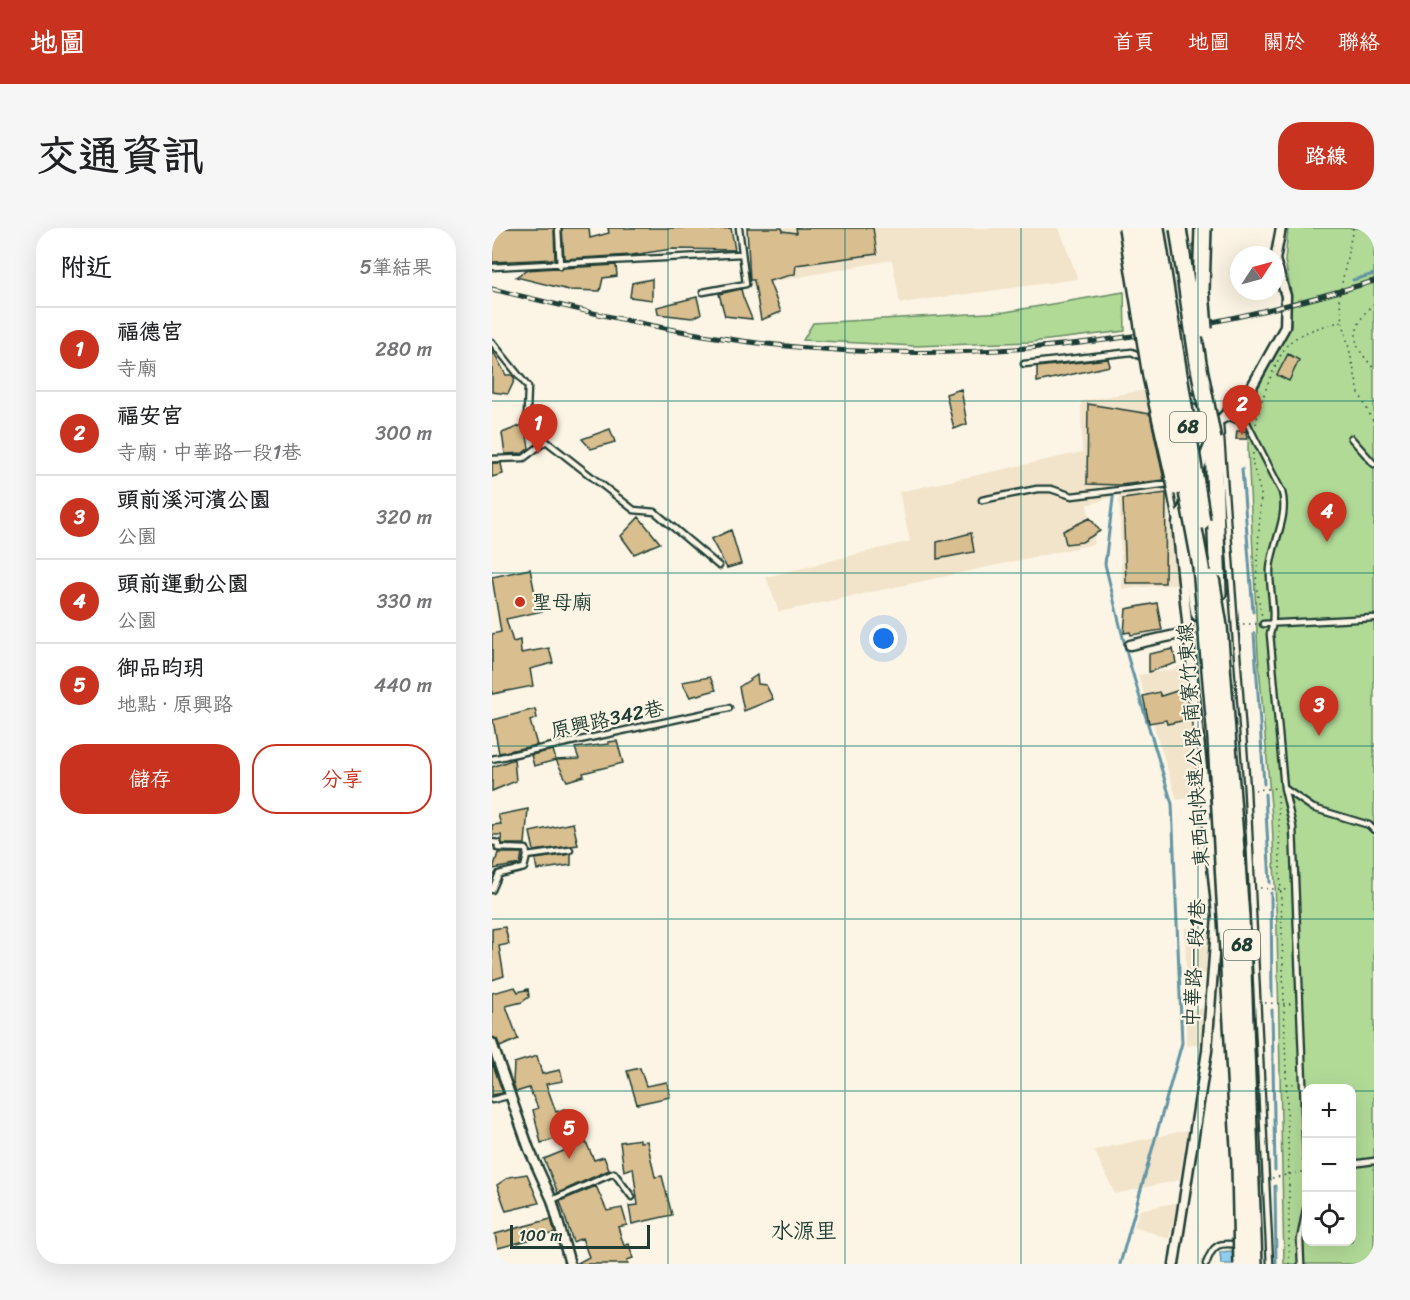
<!DOCTYPE html>
<html lang="zh-TW">
<meta charset="utf-8">
<style>
:root{--surface:#fff;--page:#f6f6f6;--text:#202124;--muted:#757577;--line:#e0e0e0;--accent:#c8321e}
body{margin:0;font-family:Sriracha,"LXGW WenKai TC",sans-serif;background:var(--page);color:var(--text)}
.controls{position:absolute;right:18px;bottom:18px;display:grid;overflow:hidden;border-radius:12px;box-shadow:0 6px 24px #0002}
.controls button{width:54px;height:54px;display:grid;place-items:center;padding:0;border:0;border-bottom:2px solid var(--line);background:var(--surface);color:var(--text);font:30px sans-serif}
.compass{position:absolute;left:738px;top:18px;width:54px;height:54px;border-radius:50%;background:var(--surface);box-shadow:0 6px 24px #0002;rotate:54deg}
.scale{position:absolute;left:18px;bottom:15px;width:140px;box-sizing:border-box;padding-left:6px;border:3px solid #1f3d34;border-top:0;font-size:16px;line-height:21px;white-space:nowrap;color:#1f3d34;-webkit-text-stroke:4px #fcf5e5;paint-order:stroke}
.you{position:absolute;left:392px;top:411px;width:21px;height:21px;margin:-15px;border:4px solid #fff;border-radius:50%;background:#1a73e8;box-shadow:0 0 0 9px #1a73e833}
.badge{display:grid;place-items:center;width:39px;height:39px;border-radius:50%;background:var(--accent);color:#fff;font-size:20px;font-weight:700}
.pin{position:absolute;translate:-50% -50px;filter:drop-shadow(0 2px 3px #0008)}
.pin::after{content:'';position:absolute;top:32px;width:21px;height:18px;background:inherit;clip-path:polygon(0 0,100% 0,50% 100%)}
.list{margin:0;padding:0;list-style:none}
h2{display:flex;justify-content:space-between;align-items:center;height:78px;margin:0;padding:0 24px;font-size:26px}
h2 small{font-size:20px;font-weight:400;color:var(--muted)}
.list li{display:grid;grid-template-columns:39px 1fr auto;gap:18px;align-items:center;box-sizing:border-box;height:84px;padding:0 24px;border-top:2px solid var(--line)}
.list b{display:block;font-size:22px;white-space:nowrap}
.list p{margin:0;font-size:20px;white-space:nowrap;color:var(--muted)}
.list em{font-size:20px;font-style:normal;color:var(--muted)}
.actions{display:flex;gap:12px;padding:18px 24px}
.actions a{flex:1;padding:14px 0;border:2px solid var(--accent);border-radius:24px;text-align:center;font-size:21px;color:var(--accent)}
.actions .main{background:var(--accent);color:#fff}
.icon{flex:none;width:33px;height:33px;fill:none;stroke:currentColor;stroke-width:2;stroke-linecap:round;stroke-linejoin:round}
.map{position:relative;flex:none;width:882px;height:1036px;overflow:hidden;border-radius:24px}
header{display:flex;align-items:center;gap:36px;box-sizing:border-box;height:84px;padding:0 30px;background:var(--accent);color:#fff}
header strong{font-size:28px}
nav{display:flex;gap:33px;margin-inline-start:auto;font-size:21px}
.intro{display:flex;align-items:center;justify-content:space-between;box-sizing:border-box;height:144px;padding:0 36px}
h1{margin:0;font-size:42px}
.button{padding:15px 27px;border-radius:24px;background:var(--accent);color:#fff;font-size:21px;font-weight:700}
main{display:flex;gap:36px;padding:0 36px}
aside{flex:1;background:var(--surface);border-radius:24px;box-shadow:0 6px 24px #0002}
.map>svg:first-child{display:block}
.built{fill:#f2e4cb}
.green{fill:#b1da97;stroke:#688c66;stroke-width:1.5;fill-rule:evenodd}
.water{fill:#90cef1;stroke:#6394a5;stroke-width:1.5}
.lines{fill:none;stroke-linecap:round;stroke-linejoin:round}
.stream{stroke:#6394a5;stroke-width:3}
.building{fill:#d9be8f;stroke:#1f3d34;stroke-width:1.5}
.lane-casing{stroke:#1f3d34;stroke-width:9}
.street-casing{stroke:#1f3d34;stroke-width:13}
.highway-casing{stroke:#1f3d34;stroke-width:20}
.path{stroke:#1f3d34;stroke-width:1.5;stroke-dasharray:1.5 4.5;stroke-linecap:butt}
.lane{stroke:#fcf5e5;stroke-width:4.5}
.street{stroke:#fcf5e5;stroke-width:8}
.highway{stroke:#fcf5e5;stroke-width:15}
.rail-casing{stroke:#1f3d34;stroke-width:5}
.rail{stroke:#fcf5e5;stroke-width:3;stroke-dasharray:9;stroke-linecap:butt}
.highway-bridge-casing{stroke:#1f3d34;stroke-width:20;stroke-linecap:butt}
.highway-bridge{stroke:#fcf5e5;stroke-width:15}
.grid{fill:none;stroke:#0f766e;stroke-width:1.5;stroke-opacity:0.55}
.poi-dot{fill:#c8321e;stroke:#fcf5e5;stroke-width:2}
.labels{text-anchor:middle;stroke-width:4.5;stroke-linejoin:round;paint-order:stroke}
.shield{fill:#fcf5e5;stroke:#617469;stroke-width:1.5}
.shield-label{font-size:18px;font-weight:bold;fill:#1f3d34}
.poi-label{font-size:20px;fill:#1f3d34;stroke:#fcf5e5;text-anchor:start}
.street-label{font-size:20px;fill:#1f3d34;stroke:#fcf5e5}
.quarter-label{font-size:22px;fill:#1f3d34;stroke:#fcf5e5}
</style>
<header>
<strong>地圖</strong>
<nav><a>首頁</a><a>地圖</a><a>關於</a><a>聯絡</a></nav>
</header>
<div class="intro"><h1>交通資訊</h1><a class="button">路線</a></div>
<main>
<aside>
<h2>附近<small>5筆結果</small></h2>
<ul class="list">
<li><span class="badge">1</span><div><b>福德宫</b><p>寺廟</p></div><em>280 m</em></li>
<li><span class="badge">2</span><div><b>福安宮</b><p>寺廟 · 中華路一段1巷</p></div><em>300 m</em></li>
<li><span class="badge">3</span><div><b>頭前溪河濱公園</b><p>公園</p></div><em>320 m</em></li>
<li><span class="badge">4</span><div><b>頭前運動公園</b><p>公園</p></div><em>330 m</em></li>
<li><span class="badge">5</span><div><b>御品昀玥</b><p>地點 · 原興路</p></div><em>440 m</em></li>
</ul>
<div class="actions"><a class="main">儲存</a><a>分享</a></div>
</aside>
<div class="map">
<svg width="882" height="1036" viewBox="0 0 882 1036">
<rect width="100%" height="100%" fill="#fcf5e5"/>
<filter id="ink" filterUnits="userSpaceOnUse"><feTurbulence type="fractalNoise" baseFrequency=".0167" numOctaves="2"/><feDisplacementMap in="SourceGraphic" scale="12" xChannelSelector="R" yChannelSelector="G"/><feConvolveMatrix kernelMatrix="1 2 1 2 8 2 1 2 1" color-interpolation-filters="sRGB"/></filter>
<g filter="url(#ink)">
<path class="built" d="M255 0H567L586 51 408 75 400 32 259 58Z
M658 161 686 356 630 361 627 267 595 277 603 316 287 384 274 349 418 313 407 264 590 224 589 173Z
M697 439 708 568 685 572 646 447Z
M693 700 718 701 716 745 694 749Z
M711 780V816L694 818V783Z
M696 902 687 952 623 966 602 922Z
M686 974 677 1011 642 998 648 982Z"/>
<path class="green" d="M796 0H882V1036H792L785 700 780 590 766 426 756 222 757 177 799 98V65L793 33ZM814 860H860V1014H814Z
M632 64 633 103 539 114 423 118 311 112 321 95 513 84Z"/>
<path class="water" d="M740 1023 741 1036H729L728 1024Z"/>
<g class="lines">
<path class="stream" d="M861 52 882 46
M750 241 761 384
M622 262 613 336 636 430 680 576 690 815 628 1036
M762 405 772 556
M773 566 778 655
M779 665 780 768
M780 782 783 942
M783 958 784 1036"/>
</g>
<path class="building" d="M0 0H62L63 31 0 34Z
M70 0H97L98 10 117 5 116 0H220V2L239 0 243 22 180 21 140 27 72 31Z
M255 0H290V3L305 5 304 0H381L385 26 304 37 303 46 277 53 289 84 269 92 262 52H258Z
M124 37 125 48 111 50 108 63 77 62 24 49 34 42 64 40 69 42 72 40Z
M160 51V72L138 69 140 55Z
M249 61 251 69 260 91 233 88 227 66Z
M205 69 209 86 200 90 166 86 165 79Z
M0 121 14 147H20L23 151 16 166 0 164Z
M796 126 807 132 797 153 785 147Z
M616 131 618 138 545 154V139Z
M469 161 475 196 462 201 454 166Z
M596 176 658 186 672 252 628 257 595 256Z
M33 196 37 220 31 225 13 226 10 205Z
M118 201 123 214 99 221 90 211Z
M745 203H754L755 211H744Z
M0 235H9L11 246 0 249Z
M674 265 673 355H634L631 271Z
M147 289 168 315 142 326 129 308Z
M598 290 608 303 590 314 574 316 571 303Z
M239 302 249 336 235 340 219 311Z
M479 305 482 324 445 331V314Z
M38 341 43 366 52 365 55 382 14 391 21 414 28 412 29 425 57 420 61 435 38 441 41 458 0 466V406L9 404 0 349Z
M665 375 670 402 639 407 638 404 632 405 634 381Z
M681 421 684 435 657 444V426Z
M265 447 266 456 274 457 281 471 252 483 247 459Z
M218 449 224 462 198 469 190 454Z
M694 460 699 491 675 496 674 492 657 495 651 468 667 464 669 468Z
M43 481 45 490 38 493 45 517 7 525 1 492Z
M125 513 131 535 91 545 92 548 75 553 64 532 87 531 83 520 117 516 116 514Z
M61 522 64 532 42 538 39 527Z
M22 531 24 553 0 563V539Z
M36 581 33 616H10L9 607H0V597L9 596 6 587Z
M81 595 86 617 42 623 38 604Z
M6 625H30L28 636 1 641Z
M79 626V637L45 642 43 631Z
M13 699 17 716 7 718 12 748 0 752V701Z
M23 759 26 764 36 761 37 769 30 774 14 778 26 811 8 819 5 811 0 809V765Z
M45 828 50 846 68 842 71 853 54 856 64 884 72 881 75 898 85 894 88 901 80 905 84 918 94 914 102 932 112 929 117 942 66 965 52 931 74 922 69 909 49 915 41 882 46 880 37 860 24 864 21 855 22 835Z
M0 834 11 865 0 867Z
M148 840 154 858 175 854 178 869 145 876 135 843Z
M148 911V914L155 913 163 949 170 948 180 987 140 996 137 978 146 977 141 940 132 943 128 914Z
M35 946 47 975 14 983 5 957 17 949Z
M104 958 115 983 130 980 135 997 126 999 132 1018 137 1016 141 1030 135 1032 136 1036H84L97 1029 90 1010 81 1014 68 973Z
M59 991 63 1005 6 1020 3 1006Z"/>
<g class="lines">
<defs>
<path id="lane" d="M66 0 68 38
M0 39 249 26
M211 64 254 56 247 0
M0 114 36 159 35 185 54 213
M532 136 640 124 653 131
M694 164 710 178
M745 175 790 264C797 290 780 315 778 341 777 362 785 386 778 406L792 560 801 599 814 931
M730 193 738 189 755 196
M728 197 755 562 778 1036
M859 210 882 236
M0 231 32 230 54 213 142 282 163 284 227 338
M490 272 545 261H559L580 268 677 256 684 293
M771 396 882 390
M0 531 237 480
M792 560 821 580 877 597 882 602
M0 614 6 615V620L34 621 35 628 78 622
M0 662 7 646 32 640 35 628
M0 872 16 868
M860 936 882 933
M60 972 122 945 140 969
M714 1036C721 1016 727 1014 747 1017
M809 1036 808 1012 814 981"/>
<path id="street" d="M705 247 727 193 759 160 793 99 794 68 783 32 789 0
M638 417 697 404
M0 815 37 921 60 972 78 1036
M682 1036 715 823 725 687 685 295 694 273"/>
<path id="highway" d="M721 212 726 365
M692 296 707 385"/>
</defs>
<use href="#lane" class="lane-casing"/>
<use href="#street" class="street-casing"/>
<use href="#highway" class="highway-casing"/>
<path class="path" d="M882 76C871 84 861 101 865 116 867 124 877 134 882 141
M851 94 867 165 882 195
M764 196C766 179 786 124 798 114 813 102 833 98 851 93L847 70 861 0
M761 225 760 234 769 266 764 357 770 389
M751 396H764
M763 562 785 560
M786 567 797 947V1036
M768 660 796 662
M773 775 802 776
M794 856H804
M780 950 814 943"/>
<use href="#lane" class="lane"/>
<use href="#street" class="street"/>
<use href="#highway" class="highway"/>
<defs>
<path id="rail" d="M0 61C88 82 176 104 266 115 475 140 681 114 882 53"/>
</defs>
<use href="#rail" class="rail-casing"/>
<use href="#rail" class="rail"/>
<defs>
<path id="highway-bridge" d="M635 0 659 148 684 259
M650 0 679 178 709 339 724 511 748 937 750 1036
M664 0 710 293
M686 0 706 135 721 212
M711 0 709 62 712 101
M719 350 727 398 749 689 762 1036"/>
</defs>
<use href="#highway-bridge" class="highway-bridge-casing"/>
<use href="#highway-bridge" class="highway-bridge"/>
</g>
</g>
<path class="grid" d="M176 0V1036M353 0V1036M529 0V1036M706 0V1036M0 173H882M0 345H882M0 518H882M0 691H882M0 863H814M860 863H882"/>
<circle class="poi-dot" cx="28" cy="374" r="6"/>
<g class="labels">
<g class="shield">
<rect x="678" y="184" width="36" height="30" rx="4.5"/>
<rect x="732" y="702" width="36" height="30" rx="4.5"/>
</g>
<g class="shield-label">
<text x="696" y="205">68</text>
<text x="750" y="723">68</text>
</g>
<g class="poi-label">
<text x="40" y="381">聖母廟</text>
</g>
<g class="street-label">
<text transform="translate(115 491) rotate(-12)" y="7">原興路342巷</text>
<text transform="translate(701 517) rotate(-94)" y="7">東西向快速公路 南寮竹東線</text>
<text transform="translate(702 735) rotate(-87)" y="7">中華路一段1巷</text>
</g>
<g class="quarter-label">
<text x="312" y="1010">水源里</text>
</g>
</g>
</svg>
<div class="controls">
<button>+</button>
<button>−</button>
<button><svg class="icon" aria-label="locate" viewBox="0 0 24 24"><circle cx="12" cy="12" r="6"/><path d="M12 2v4M12 18v4M2 12h4M18 12h4"/></svg></button>
</div>
<svg class="compass" viewBox="-18 -18 36 36"><path d="M0-13l5 13h-10z" fill="#e53935"/><path d="M0 13l5-13h-10z" fill="#757577"/></svg>
<div class="scale">100 m</div>
<div class="you"></div>
<div class="pin badge" style="left:46px;top:226px">1</div>
<div class="pin badge" style="left:750px;top:207px">2</div>
<div class="pin badge" style="left:827px;top:508px">3</div>
<div class="pin badge" style="left:835px;top:314px">4</div>
<div class="pin badge" style="left:77px;top:931px">5</div>
</div>
</main>
